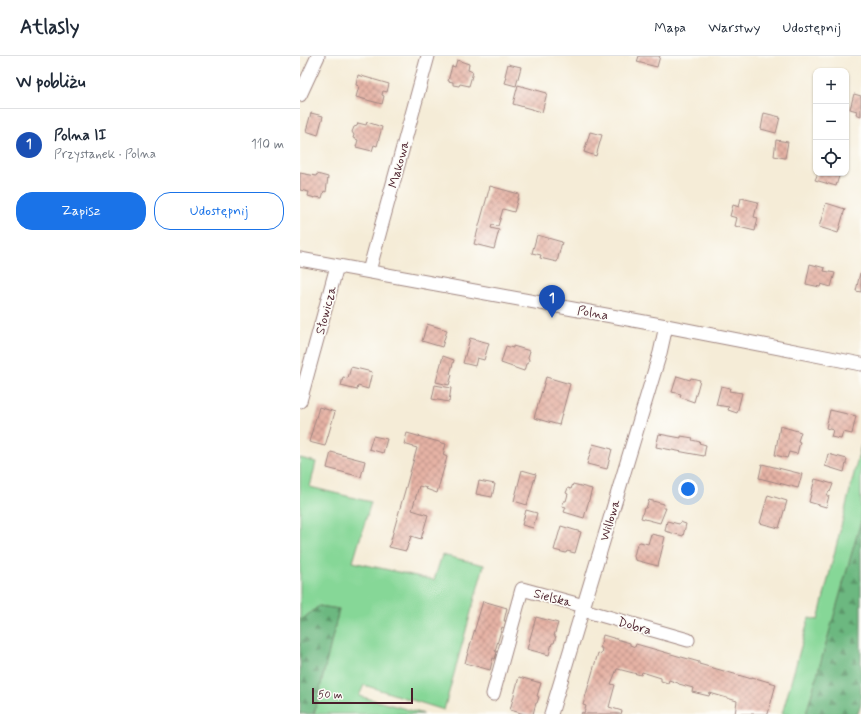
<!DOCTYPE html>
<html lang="pl">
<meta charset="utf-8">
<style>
:root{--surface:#fff;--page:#f2f2f3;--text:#1f2937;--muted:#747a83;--line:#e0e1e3;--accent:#1a73e8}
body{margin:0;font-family:Mynerve,sans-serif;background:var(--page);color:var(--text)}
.controls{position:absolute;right:12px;top:12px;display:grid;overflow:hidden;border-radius:8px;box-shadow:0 1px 3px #0004}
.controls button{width:36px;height:36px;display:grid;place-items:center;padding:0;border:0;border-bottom:1px solid var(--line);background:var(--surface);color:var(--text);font:20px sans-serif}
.scale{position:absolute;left:12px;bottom:10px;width:101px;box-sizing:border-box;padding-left:4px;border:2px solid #4a1f2b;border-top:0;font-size:11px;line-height:14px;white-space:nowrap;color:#4a1f2b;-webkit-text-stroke:3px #fdfcf7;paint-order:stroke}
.you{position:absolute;left:388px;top:433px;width:14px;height:14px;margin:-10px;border:3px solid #fff;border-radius:50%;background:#1a73e8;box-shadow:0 0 0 6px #1a73e833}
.badge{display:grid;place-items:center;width:26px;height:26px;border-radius:50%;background:var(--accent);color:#fff;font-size:13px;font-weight:700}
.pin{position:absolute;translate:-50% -33px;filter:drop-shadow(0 1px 2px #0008)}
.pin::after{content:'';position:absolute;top:21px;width:14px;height:12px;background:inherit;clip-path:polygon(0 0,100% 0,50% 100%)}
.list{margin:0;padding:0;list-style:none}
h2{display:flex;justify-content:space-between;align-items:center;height:52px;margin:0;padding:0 16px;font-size:17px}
h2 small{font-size:13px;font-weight:400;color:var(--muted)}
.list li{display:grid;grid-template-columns:26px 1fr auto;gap:12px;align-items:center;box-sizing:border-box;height:72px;padding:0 16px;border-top:1px solid var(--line)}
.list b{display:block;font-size:15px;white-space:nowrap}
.list p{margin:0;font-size:13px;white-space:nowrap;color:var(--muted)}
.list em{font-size:13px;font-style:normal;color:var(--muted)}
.actions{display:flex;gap:8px;padding:12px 16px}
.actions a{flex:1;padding:9px 0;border:1px solid var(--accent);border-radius:16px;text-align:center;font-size:14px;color:var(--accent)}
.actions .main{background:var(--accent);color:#fff}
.icon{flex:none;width:22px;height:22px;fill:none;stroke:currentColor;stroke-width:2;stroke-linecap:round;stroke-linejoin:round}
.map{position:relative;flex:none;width:561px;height:658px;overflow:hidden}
header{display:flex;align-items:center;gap:24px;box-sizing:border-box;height:56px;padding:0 20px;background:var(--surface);border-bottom:1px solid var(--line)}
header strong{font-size:19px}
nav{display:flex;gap:22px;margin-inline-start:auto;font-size:14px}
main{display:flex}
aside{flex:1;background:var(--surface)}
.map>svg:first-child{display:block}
.green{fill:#86d797;stroke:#687b61}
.forest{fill:url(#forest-firs);stroke:#5b6c56}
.building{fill:url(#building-cross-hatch)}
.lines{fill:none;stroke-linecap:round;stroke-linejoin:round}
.minor-casing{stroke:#a08681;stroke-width:15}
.minor{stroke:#fff;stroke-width:13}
.labels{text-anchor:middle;stroke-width:3.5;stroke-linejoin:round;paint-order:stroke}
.street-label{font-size:13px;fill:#4a1f2b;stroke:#fdfcf7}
</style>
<header>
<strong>Atlasly</strong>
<nav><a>Mapa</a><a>Warstwy</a><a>Udostępnij</a></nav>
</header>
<main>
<aside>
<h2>W pobliżu<small></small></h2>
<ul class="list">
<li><span class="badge" style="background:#1a4fb4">1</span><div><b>Polna II</b><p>Przystanek · Polna</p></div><em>110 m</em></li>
</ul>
<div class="actions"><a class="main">Zapisz</a><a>Udostępnij</a></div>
</aside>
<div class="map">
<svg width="561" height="658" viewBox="0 0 561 658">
<defs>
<pattern id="forest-firs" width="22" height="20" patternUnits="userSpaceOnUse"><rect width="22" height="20" fill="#6cb880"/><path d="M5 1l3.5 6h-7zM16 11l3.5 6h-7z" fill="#5b9569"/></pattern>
<pattern id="building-cross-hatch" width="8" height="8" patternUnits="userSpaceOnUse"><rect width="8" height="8" fill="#e6b3a5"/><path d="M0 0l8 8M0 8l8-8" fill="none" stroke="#bc9187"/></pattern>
</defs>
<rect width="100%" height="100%" fill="#fdfcf7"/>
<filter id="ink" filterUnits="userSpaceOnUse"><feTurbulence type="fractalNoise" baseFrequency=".025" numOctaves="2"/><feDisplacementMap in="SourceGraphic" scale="8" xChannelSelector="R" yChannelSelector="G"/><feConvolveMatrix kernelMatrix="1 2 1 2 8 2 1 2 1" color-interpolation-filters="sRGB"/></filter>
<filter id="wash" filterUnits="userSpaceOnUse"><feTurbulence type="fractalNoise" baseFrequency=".012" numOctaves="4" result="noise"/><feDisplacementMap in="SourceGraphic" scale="16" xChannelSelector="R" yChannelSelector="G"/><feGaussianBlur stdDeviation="0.9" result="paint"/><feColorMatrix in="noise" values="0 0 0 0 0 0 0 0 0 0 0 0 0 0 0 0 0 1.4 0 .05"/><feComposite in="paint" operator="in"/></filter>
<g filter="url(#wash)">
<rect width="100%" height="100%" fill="#f5ecd7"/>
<path class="green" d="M561 389V465L506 658H482L509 562 518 564Z
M0 402 16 406 10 431 71 446 53 506 134 524 142 499 184 509 144 654 64 629 59 640 124 658H14L39 553 19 550 0 565Z"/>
<path class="forest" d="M561 465V648L558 658H506Z
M19 550 39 553 14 658H0V565Z"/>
<g id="blocks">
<path class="building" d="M339 0H360L357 11 337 6Z
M157 4 169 8 168 14 173 16 169 30 160 28 159 30 153 29V26L148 25 152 10 155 11Z
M208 8 221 11 216 30 205 27 207 21 205 20Z
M58 19 89 28 87 36 83 35 82 39 84 40 82 48 56 41 59 30 56 29Z
M218 29 247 37 242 56 213 48Z
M554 38 561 40V60L556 58 557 55 550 53Z
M11 57 23 60 18 79 6 75Z
M464 57 480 61 476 77 461 73Z
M67 66 82 71 77 90 74 89 72 95 56 91 58 84 53 82 54 79 52 76 54 71 57 70 58 67 66 69Z
M290 76 302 79 296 100 284 96Z
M476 84 488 86 485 102 474 100Z
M0 117 16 120 17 118 28 121 26 136 24 135 22 142 15 141V142L8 140 9 136 0 134Z
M518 117H540L536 130 515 124Z
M190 130 219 138 214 156 203 153 198 170 192 169 191 172 199 174 194 193 174 188Z
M441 142 458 146 454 161 458 162 455 175 435 170 437 162 430 160 433 149 439 151Z
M526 147 545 153 538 177 519 171Z
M237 179 262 186 257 206 240 202 241 199 232 197Z
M510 208 525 212 524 215 535 217 531 231 521 228 520 231 506 228Z
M560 217H561V236L556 235Z
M127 268 147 274 142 291 122 285Z
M170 282 189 287 184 304 177 302 175 310 163 307Z
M206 290 213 292V290L230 295 228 301 229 304 228 307 226 308 224 315 201 307Z
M143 300 154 304 150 318 152 319 149 329 136 326Z
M51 311 72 316 68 333 58 330 57 334 41 330 43 321 48 322Z
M377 320 390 324 391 322 400 324 394 346 380 341 381 338 372 336Z
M246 321 270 328 259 369 234 362Z
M135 329 151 332 149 346 132 343Z
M421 330 430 332 429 335 442 337 437 357 428 354 429 351 416 349Z
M19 351 35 356 25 390 9 386Z
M530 354 556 360 552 378 543 376 541 383 531 381 533 374 526 372Z
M480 370 501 376 498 385 500 386 497 398 489 396 487 402 475 399Z
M107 377 146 388 143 399 147 401 137 437 126 433 127 432 119 430 112 454 128 459 121 483 111 480 106 495 89 491 117 392 104 388Z
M359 378 381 382V380L393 382 392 384 400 386 399 387 406 389 404 400 356 391Z
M73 380 87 383 83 397 69 393Z
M293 388 312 393 307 413 287 408Z
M31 396 65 405 61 421 27 412Z
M528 398 547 403 544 416 525 410Z
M462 408 502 418 498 432 459 422Z
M222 414 236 418 227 449 214 445Z
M515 423 533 428 530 436 529 435 527 440H529L526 451 509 446Z
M179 425 195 428 192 441 176 438Z
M273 428 292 433 284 462 264 456 266 451 262 450 264 445H266L268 438 266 437 268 432 271 433Z
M468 439 487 445 479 472 460 467Z
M349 444 364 448 363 452H366L360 467 341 462 344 452H346Z
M226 454 237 457 233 472 222 469Z
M367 465 379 468 380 466 386 468 383 480 365 475Z
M261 470 281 476 275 497 267 495 266 497 254 494Z
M351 478 365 481 358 510 335 504 334 500 337 488 340 486 348 488Z
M183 545 207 552 204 565H206L204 572 202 571 195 595 197 596 195 603 193 602 190 614 165 607Z
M236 561 258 567 254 580H256L254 587H252L249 599 227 593Z
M303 579 330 587V589L335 591 336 588 399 606V608L452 623V621L476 628 468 658H435L437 645 410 637 409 640 392 636 393 632 379 628 378 627 369 624 368 627 361 625V622L342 616 341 619 318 613H317L311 628 315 629 309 651 322 655 321 658H281L282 656 284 657 286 650 283 649 298 597 301 598 302 592H300Z
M219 621 241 627 237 640 239 641 237 647H236L233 658H225L210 654Z"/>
</g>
</g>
<g filter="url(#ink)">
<use href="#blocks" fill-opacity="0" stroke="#a08681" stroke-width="1"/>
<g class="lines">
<defs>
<path id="minor" d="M0 39 18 0
M0 203 366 270 561 308
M69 215 128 0
M0 345 37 210
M283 554 388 584
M193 638 222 533 284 550
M251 658 360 297 366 270"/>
</defs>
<use href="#minor" class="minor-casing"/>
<use href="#minor" class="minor"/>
</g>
</g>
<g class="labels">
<g class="street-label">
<text transform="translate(98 108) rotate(-75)" y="5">Makowa</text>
<text transform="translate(25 254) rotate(-75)" y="5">Słowicza</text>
<text transform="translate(293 256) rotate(10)" y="5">Polna</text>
<text transform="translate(309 464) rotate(-73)" y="5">Willowa</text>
<text transform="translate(253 541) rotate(15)" y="5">Sielska</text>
<text transform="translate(335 569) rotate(16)" y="5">Dobra</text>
</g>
</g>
</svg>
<div class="controls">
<button>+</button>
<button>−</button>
<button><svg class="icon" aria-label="locate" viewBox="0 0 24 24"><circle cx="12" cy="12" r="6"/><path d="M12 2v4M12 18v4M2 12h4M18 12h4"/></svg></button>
</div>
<div class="scale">50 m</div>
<div class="you"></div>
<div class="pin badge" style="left:252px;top:262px;background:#1a4fb4">1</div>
</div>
</main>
